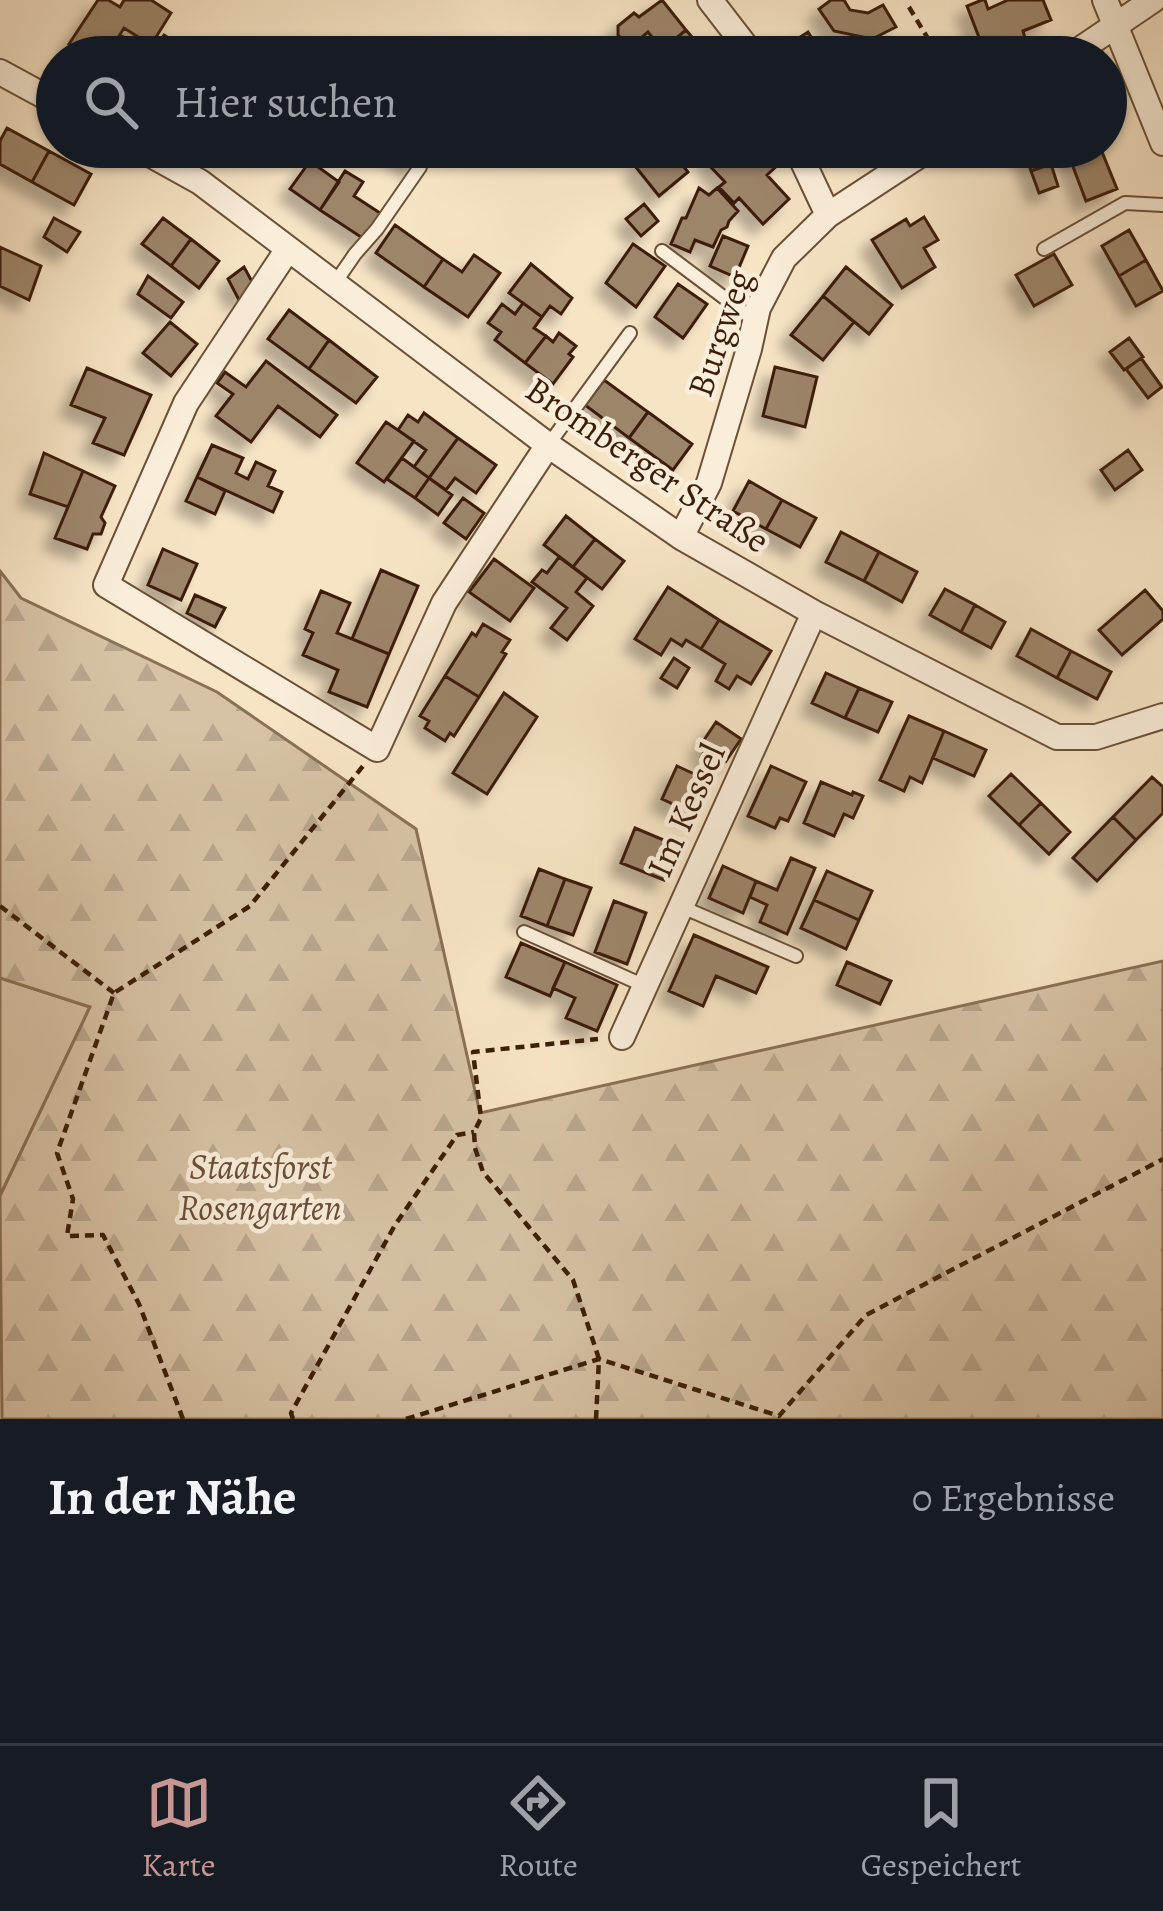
<!DOCTYPE html>
<html lang="de">
<meta charset="utf-8">
<style>
:root{--surface:#171b24;--page:#20242c;--text:#f1f3f6;--muted:#9ea1a6;--line:#363941;--accent:#c59692}
body{margin:0;font-family:Alegreya,serif;background:var(--page);color:var(--text)}
.list{margin:0;padding:0;list-style:none}
h2{display:flex;justify-content:space-between;align-items:center;height:156px;margin:0;padding:0 48px;font-size:51px}
h2 small{font-size:39px;font-weight:400;color:var(--muted)}
.icon{flex:none;width:66px;height:66px;fill:none;stroke:currentColor;stroke-width:2;stroke-linecap:round;stroke-linejoin:round}
.map{position:relative;flex:none;width:1163px;height:1419px;overflow:hidden}
.search{position:absolute;background:var(--surface);box-shadow:0 3px 9px #0004;left:36px;right:36px;top:36px;height:132px;display:flex;align-items:center;gap:30px;box-sizing:border-box;padding:0 42px;border-radius:66px;color:var(--muted);font-size:45px}
.sheet{height:324px;background:var(--surface)}
nav{display:flex;justify-content:space-around;align-items:center;box-sizing:border-box;height:168px;border-top:3px solid var(--line);background:var(--surface);font-size:33px;color:var(--muted)}
nav a{display:grid;justify-items:center;gap:6px}
nav .on{color:var(--accent)}
.map>svg:first-child{display:block}
.grass{fill:#d7c2a5;stroke:#8a7056;stroke-width:3}
.forest{fill:url(#forest-firs);stroke:#8a7056;stroke-width:3}
.building{fill:#9d856a;stroke:#3c1e08;stroke-width:3;filter:url(#shadow)}
.lines{fill:none;stroke-linecap:round;stroke-linejoin:round}
.lane-casing{stroke:#6b5037;stroke-width:16}
.street-casing{stroke:#6b5037;stroke-width:28}
.path{stroke:#3c1e08;stroke-width:4.5;stroke-dasharray:9 6;stroke-linecap:butt}
.lane{stroke:#faedd9;stroke-width:12}
.street{stroke:#faedd9;stroke-width:24}
.labels{text-anchor:middle;stroke-width:9;stroke-linejoin:round;paint-order:stroke}
.street-label{font-size:36px;fill:#3c1e08;stroke:#faedd9}
.park-label{font-size:36px;font-style:italic;fill:#6a4f37;stroke:#faedd9}
</style>
<div class="map">
<svg width="1163" height="1419" viewBox="0 0 1163 1419">
<defs>
<pattern id="forest-firs" width="22" height="20" patternUnits="userSpaceOnUse" patternTransform="scale(3)"><rect width="22" height="20" fill="#d7c2a5"/><path d="M5 1l3.5 6h-7zM16 11l3.5 6h-7z" fill="#b9a68d"/></pattern>
<filter id="shadow"><feDropShadow dx="-11" dy="11" stdDeviation="6" flood-color="#0004"/></filter>
</defs>
<rect width="100%" height="100%" fill="#f7e4c5"/>
<filter id="stains"><feTurbulence type="fractalNoise" baseFrequency=".00167" numOctaves="4"/><feColorMatrix values="0 0 0 0 .2 0 0 0 0 .09 0 0 0 0 .02 0 0 0 .5 -.17"/></filter>
<radialGradient id="worn" r=".72"><stop offset=".6" stop-color="#630" stop-opacity="0"/><stop offset="1" stop-color="#630" stop-opacity=".3"/></radialGradient>
<path class="grass" d="M0 978 90 1007 0 1196Z"/>
<path class="forest" d="M0 571 21 598 217 692 416 829 480 1113 1163 961V1419H2L0 1196 90 1007 0 978Z"/>
<path class="building" d="M98 0H108L120 7 124 0H151L171 13 151 45 124 28 106 57H90L69 44Z
M662 0 686 30 662 50 648 32 634 44 624 43 618 35V26L634 13 639 17Z
M831 0H844L850 10 868 13 883 5 896 27 872 39 834 31 819 9Z
M982 0H985L988 9 1008 0H1043L1051 20 1023 31 1025 38 985 53 967 6Z
M686 30 709 57H667L662 50Z
M808 32 824 57H785L780 50Z
M120 35 152 54 164 35 185 48 179 57H106Z
M7 128 49 151 32 182 0 164V141Z
M388 147H432L415 168Z
M659 147H668L688 172 659 196 635 166Z
M724 147H750L758 156 766 149 780 163 767 175 789 199 763 224 739 198 734 203 719 187 725 182 707 163Z
M1030 147H1045L1051 164 1031 171 1024 149Z
M1078 147H1100L1117 189 1086 201 1067 151Z
M49 151 91 174 74 205 32 182Z
M310 161 339 182 320 210 290 189Z
M1051 164 1058 186 1039 193 1031 171Z
M345 171 363 182 354 196 383 215 367 241 320 210Z
M699 188 709 195 717 188 738 211 729 221 727 227 721 230 713 247 695 240 690 252 671 244 682 218H686Z
M644 204 658 221 641 236 626 219Z
M924 217 938 240 924 248 935 267 902 288 872 240 906 219 910 226Z
M54 218 80 232 67 252 44 237Z
M163 218 191 239 171 266 142 244Z
M395 225 443 259 424 287 376 253Z
M1129 230 1146 260 1119 276 1102 246Z
M723 236 748 246 735 277 710 266Z
M191 239 219 261 199 288 171 266Z
M633 244 665 266 636 307 606 283Z
M0 247 41 266 29 300 0 286Z
M1054 254 1072 285 1034 306 1016 275Z
M474 255 500 273 468 317 424 287 443 259 462 272Z
M1146 260 1163 291 1136 306 1119 276Z
M531 264 572 298 561 314 550 306 542 317 509 293Z
M244 267 256 289 239 300 228 279Z
M846 267 892 305 869 334 823 296Z
M148 276 183 302 171 318 138 294Z
M678 284 707 304 683 338 655 317Z
M823 296 854 322 823 360 791 335Z
M523 303 542 317 534 328 546 336 525 363 495 340 501 332 488 323 502 304 515 314Z
M289 310 329 340 309 369 268 339Z
M170 322 197 344 171 376 143 353Z
M559 333 576 346 569 354 573 357 553 384 525 363 546 336 553 342Z
M1129 338 1143 357 1124 370 1110 352Z
M329 340 377 377 356 403 309 369Z
M1141 358 1162 387 1148 398 1126 369Z
M266 361 337 415 320 437 278 406 251 442 216 416 233 394 217 383 225 372 246 387Z
M775 367 817 377 805 427 763 416Z
M87 368 151 395 124 455 93 443 105 418 71 405Z
M604 380 648 412 629 438 585 405Z
M648 412 692 444 673 470 629 438Z
M424 413 458 438 429 478 414 467 426 450 398 430 408 415 418 422Z
M386 422 414 441 384 482 357 463Z
M458 438 496 465 476 493 455 478 446 490 429 478Z
M212 445 243 458 236 473 248 479 256 462 275 471 268 486 282 492 273 512 197 477Z
M1128 450 1142 470 1115 490 1101 470Z
M44 453 83 471 68 507 30 494Z
M402 458 429 478 415 498 387 479Z
M83 471 115 486 101 517 105 523 101 534H93L87 549 55 538Z
M197 477 225 491 215 514 186 501Z
M429 478 452 495 438 515 415 498Z
M749 481 782 500 766 529 733 511Z
M463 498 484 513 466 539 444 523Z
M782 500 816 518 800 547 766 529Z
M566 516 595 539 573 567 544 545Z
M841 532 879 552 864 581 826 562Z
M595 539 624 561 602 589 573 567Z
M163 549 197 564 181 600 148 585Z
M879 552 917 572 902 602 864 581Z
M559 557 587 578 576 592 593 606 567 640 551 628 567 608 532 582 542 570 547 573Z
M494 559 534 588 510 621 469 592Z
M381 570 418 586 389 654 352 639Z
M668 587 719 620 701 649 686 640 682 646 671 639 661 655 635 639Z
M945 589 975 605 961 632 930 615Z
M1145 590 1163 611V619L1122 655 1099 630Z
M321 591 350 603 337 633 389 654 367 707 329 692 338 670 303 655 313 633 305 629Z
M195 595 225 608 215 627 187 613Z
M975 605 1005 622 991 648 961 632Z
M719 620 771 651 751 684 737 676 729 689 716 681 725 664 701 649Z
M483 624 510 640 502 652 506 654 479 697 445 676 472 633 476 636Z
M1031 629 1071 651 1057 678 1017 656Z
M1071 651 1111 672 1097 699 1057 678Z
M674 658 689 668 677 688 661 678Z
M826 673 859 688 845 718 812 703Z
M445 676 479 697 454 736 450 733 445 741 425 728 429 721 420 716Z
M859 688 892 702 878 732 845 718Z
M504 693 537 717 487 794 453 773Z
M909 716 944 731 922 783 910 777 904 791 880 780Z
M716 722 741 739 726 761 721 758 715 767 701 757 706 749 700 746Z
M944 731 986 750 974 776 933 758Z
M677 766 707 780 693 813 662 799Z
M771 766 806 782 788 821 780 818 775 828 748 816Z
M1011 774 1041 803 1019 825 989 796Z
M1152 777 1163 787V813L1136 840 1113 817Z
M821 782 852 795 853 792 863 796 853 818 844 814 834 836 804 823Z
M1041 803 1070 832 1049 854 1019 825Z
M1113 817 1136 840 1097 881 1073 858Z
M635 828 678 846 664 880 621 863Z
M791 858 815 868 787 934 760 922 767 905 750 897 756 881 777 890Z
M723 866 756 881 743 913 709 898Z
M539 869 565 879 547 926 521 916Z
M827 871 872 891 859 920 814 900Z
M565 879 591 888 573 935 547 926Z
M814 900 859 920 846 949 801 928Z
M614 901 646 913 627 964 595 952Z
M694 935 768 967 756 993 716 976 703 1006 669 991Z
M521 943 565 962 550 996 506 977Z
M565 962 617 985 597 1031 566 1018 575 998 553 988Z
M847 962 891 981 880 1004 837 985Z"/>
<g class="lines">
<defs>
<path id="lane" d="M1044 249 1125 203 1163 205
M662 251 754 320
M335 283 355 254 377 229 420 167
M549 444 630 333
M682 907 796 956
M524 932 645 986"/>
<path id="street" d="M710 0 754 57
M1105 0 1163 143
M1069 57 1153 0
M0 72 57 103
M137 147 200 182 548 445 681 537 814 613 1057 737H1096L1163 716
M796 147 828 215
M288 249 186 403 106 585 377 749 444 603 548 445
M681 537 709 483 749 349 758 308 784 258 828 215 932 147
M622 1037 814 613"/>
</defs>
<use href="#lane" class="lane-casing"/>
<use href="#street" class="street-casing"/>
<path class="path" d="M909 7 939 57
M0 906 114 993
M183 1419 139 1304 103 1235 67 1236 73 1199 57 1153 114 993 250 906 363 766
M293 1419 291 1413 395 1225 457 1135 474 1132
M406 1419 599 1359 779 1416 866 1315 1163 1159
M596 1419 599 1359 573 1280 483 1172 475 1148 474 1132 481 1118 473 1052 598 1039"/>
<use href="#lane" class="lane"/>
<use href="#street" class="street"/>
</g>
<g class="labels">
<g class="street-label">
<text transform="translate(719 333) rotate(-71)" y="13">Burgweg</text>
<text transform="translate(648 464) rotate(34)" y="13">Bromberger Straße</text>
<text transform="translate(685 810) rotate(-66)" y="13">Im Kessel</text>
</g>
<g class="park-label">
<text x="260" y="1179">Staatsforst<tspan x="260" dy="41">Rosengarten</tspan></text>
</g>
</g>
<rect width="100%" height="100%" filter="url(#stains)"/>
<rect width="100%" height="100%" fill="url(#worn)"/>
</svg>
<div class="search"><svg class="icon" aria-label="search" viewBox="0 0 24 24"><circle cx="10" cy="10" r="6"/><path d="M15 15l6 6"/></svg>Hier suchen</div>
</div>
<section class="sheet">
<h2>In der Nähe<small>0 Ergebnisse</small></h2>
<ul class="list">
</ul>
</section>
<nav>
<a class="on"><svg class="icon" aria-label="map" viewBox="0 0 24 24"><path d="M3 6l6-2 6 2 6-2v14l-6 2-6-2-6 2zM9 4v14M15 6v14"/></svg>Karte</a>
<a><svg class="icon" aria-label="directions" viewBox="0 0 24 24"><path d="M12 3l9 9-9 9-9-9zM9 14v-3h6M13 9l2 2-2 2"/></svg>Route</a>
<a><svg class="icon" aria-label="saved" viewBox="0 0 24 24"><path d="M7 4h10v16l-5-4-5 4z"/></svg>Gespeichert</a>
</nav>
